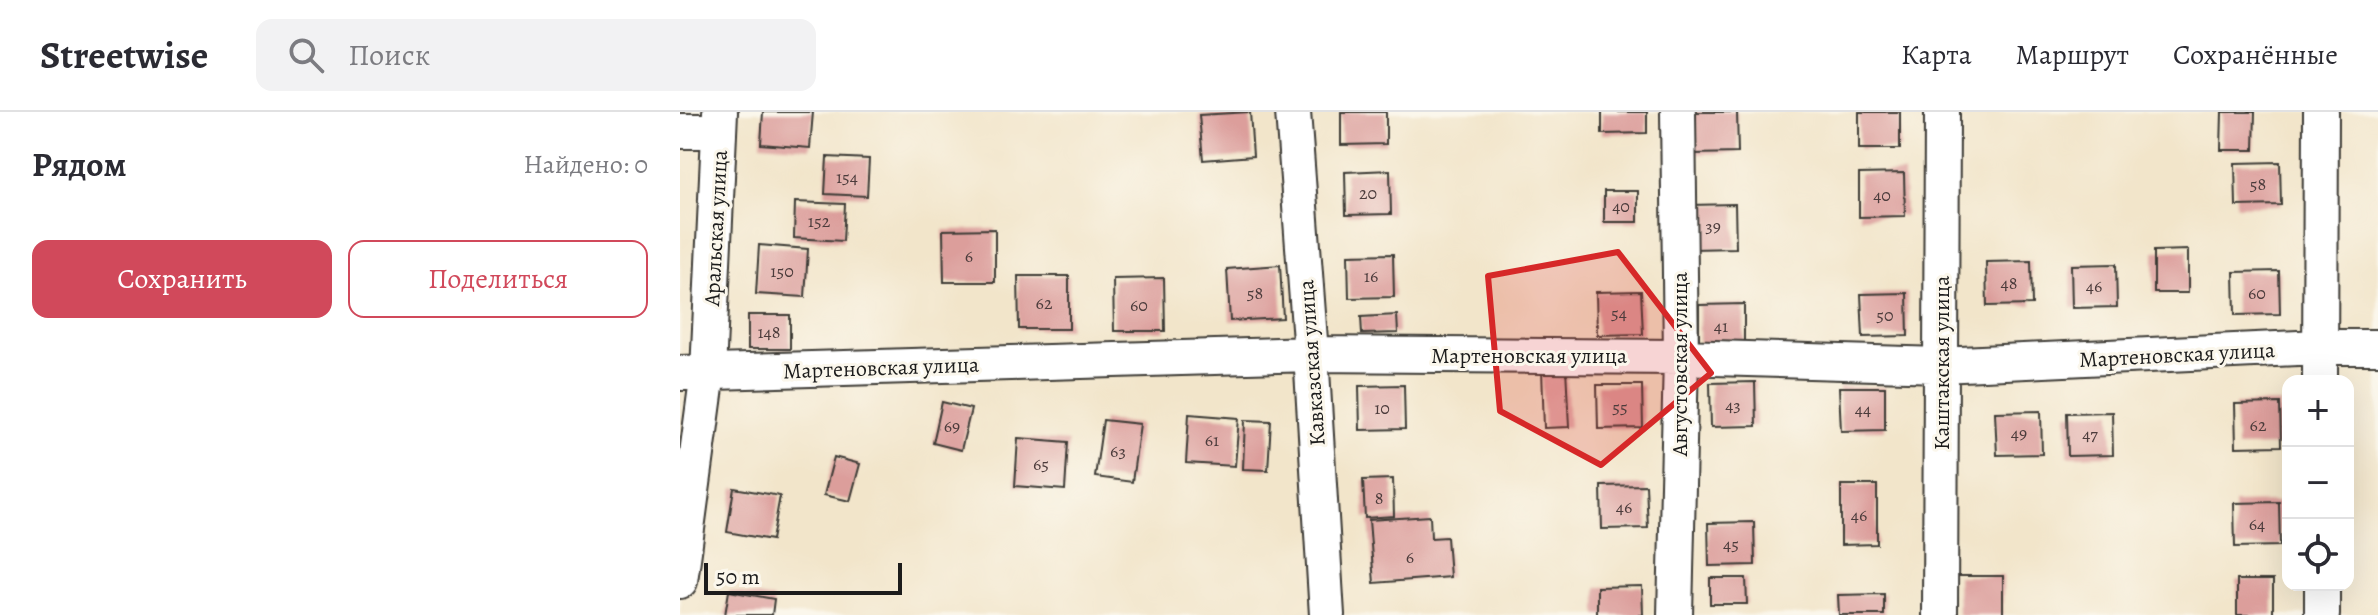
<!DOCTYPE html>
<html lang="ru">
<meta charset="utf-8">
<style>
:root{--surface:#fff;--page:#f2f2f3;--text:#2b2b33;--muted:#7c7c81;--line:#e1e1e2;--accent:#d1495b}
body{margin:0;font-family:Alegreya,serif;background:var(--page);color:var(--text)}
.controls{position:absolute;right:24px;bottom:24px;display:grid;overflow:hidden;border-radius:16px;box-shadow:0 8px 32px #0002}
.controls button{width:72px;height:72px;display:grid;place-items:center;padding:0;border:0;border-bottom:2px solid var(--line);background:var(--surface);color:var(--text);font:40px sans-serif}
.scale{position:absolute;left:24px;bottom:20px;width:198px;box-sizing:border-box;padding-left:8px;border:4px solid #1c1c1c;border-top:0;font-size:22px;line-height:28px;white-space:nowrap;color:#1c1c1c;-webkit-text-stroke:6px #fbf7ec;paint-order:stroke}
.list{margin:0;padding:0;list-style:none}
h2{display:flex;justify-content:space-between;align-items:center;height:104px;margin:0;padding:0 32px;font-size:34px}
h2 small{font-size:26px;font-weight:400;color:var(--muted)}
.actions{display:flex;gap:16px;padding:24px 32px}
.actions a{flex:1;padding:18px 0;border:2px solid var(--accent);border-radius:16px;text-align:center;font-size:28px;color:var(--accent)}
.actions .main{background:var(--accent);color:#fff}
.icon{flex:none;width:44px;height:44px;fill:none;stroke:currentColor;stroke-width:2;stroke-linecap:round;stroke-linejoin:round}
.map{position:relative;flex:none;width:1698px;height:503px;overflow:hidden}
header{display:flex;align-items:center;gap:48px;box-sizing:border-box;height:112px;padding:0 40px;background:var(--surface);border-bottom:2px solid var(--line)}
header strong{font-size:38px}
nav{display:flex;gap:44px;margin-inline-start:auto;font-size:28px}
.search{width:560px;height:72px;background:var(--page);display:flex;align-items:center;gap:20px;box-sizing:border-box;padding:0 28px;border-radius:16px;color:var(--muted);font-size:30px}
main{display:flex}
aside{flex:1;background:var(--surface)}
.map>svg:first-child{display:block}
.building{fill:#dc9e9b}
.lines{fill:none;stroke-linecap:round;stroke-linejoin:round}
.minor-casing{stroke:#3c3a36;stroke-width:38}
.minor{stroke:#fff;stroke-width:34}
.marked{fill:#d62828;fill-opacity:0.2;stroke:#d62828;stroke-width:6;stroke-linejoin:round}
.labels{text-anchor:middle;stroke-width:6;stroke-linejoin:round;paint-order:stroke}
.number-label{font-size:18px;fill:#4c3c3c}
.street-label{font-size:22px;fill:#1c1c1c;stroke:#fbf7ec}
</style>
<header>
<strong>Streetwise</strong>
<div class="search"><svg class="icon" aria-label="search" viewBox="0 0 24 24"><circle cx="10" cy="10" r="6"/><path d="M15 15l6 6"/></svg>Поиск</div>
<nav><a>Карта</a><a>Маршрут</a><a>Сохранённые</a></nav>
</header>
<main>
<aside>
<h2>Рядом<small>Найдено: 0</small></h2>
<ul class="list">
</ul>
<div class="actions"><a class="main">Сохранить</a><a>Поделиться</a></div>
</aside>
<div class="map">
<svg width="1698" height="503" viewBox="0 0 1698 503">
<rect width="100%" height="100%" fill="#fbf7ec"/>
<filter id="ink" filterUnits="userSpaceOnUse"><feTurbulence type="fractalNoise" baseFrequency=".0125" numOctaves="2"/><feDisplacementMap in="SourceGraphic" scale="16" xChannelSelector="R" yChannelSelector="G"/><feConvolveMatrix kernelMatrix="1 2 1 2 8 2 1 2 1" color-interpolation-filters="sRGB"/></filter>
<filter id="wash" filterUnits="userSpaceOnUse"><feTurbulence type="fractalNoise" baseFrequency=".006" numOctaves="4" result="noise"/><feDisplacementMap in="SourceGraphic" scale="32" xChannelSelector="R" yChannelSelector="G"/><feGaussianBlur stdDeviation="1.8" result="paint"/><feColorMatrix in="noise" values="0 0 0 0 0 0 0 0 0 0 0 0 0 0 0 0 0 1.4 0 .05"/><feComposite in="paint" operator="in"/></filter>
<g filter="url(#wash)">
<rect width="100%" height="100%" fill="#f2e5ca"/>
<g id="blocks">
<path class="building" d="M83 0H133L130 36 81 32Z
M570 0 573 44 523 48 519 3Z
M661 0H706V32L661 33Z
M922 0H967V21L922 22Z
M1012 0H1057L1058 41 1013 42Z
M1179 0H1220V37H1179Z
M1542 0H1575L1574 38H1541Z
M147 45 189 47 187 84 145 82Z
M1600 50 1601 93 1556 94 1555 51Z
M710 58 711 102 666 103 665 60Z
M1224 61 1225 104 1179 105V62Z
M924 79H958V110H924Z
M115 90 165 92 163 129 114 126Z
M1055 92 1056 136 1011 137 1010 93Z
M315 117V170H264L263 118Z
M79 133 128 137 125 185 76 182Z
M1508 138V181H1474V139Z
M713 142 714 185 669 186 668 143Z
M1351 149 1352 193 1307 194 1306 150Z
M1436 152 1437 195 1392 196 1391 153Z
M600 153 603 206 550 209 547 157Z
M1599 159 1600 202 1555 203 1554 160Z
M338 164H389V217H339Z
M484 166 485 219H434L433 167Z
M961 179 963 222 917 223 916 180Z
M1227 181 1228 224 1183 225 1181 182Z
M1064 192V235L1019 236V193Z
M68 203H110V237H68Z
M717 203 718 221 682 222 681 205Z
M886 256 889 315 864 316 862 257Z
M1075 270 1076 314 1031 315 1030 271Z
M724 273 725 317 680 318 679 274Z
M917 273H962L963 316 918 317Z
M1159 275H1205V318L1161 319Z
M262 290 291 297 281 338 253 331Z
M1600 291 1601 334 1556 335 1555 292Z
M1361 299 1362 342 1317 343 1315 300Z
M1432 300 1433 343 1388 344 1387 301Z
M509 302 559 306 555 354 506 351Z
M423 308 460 312 452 370 415 365Z
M565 308 591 309 588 358 563 357Z
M338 326 388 330 385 378 335 374Z
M154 345 180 352 170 389 144 383Z
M713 367 714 404 685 406 683 368Z
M966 373 968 416 922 417 921 374Z
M1161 373H1197V432L1161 433Z
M54 376 100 384 92 428 47 420Z
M1599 390 1600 434 1555 435 1554 391Z
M750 404 751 426 767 425 770 465 694 471 689 408Z
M1074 410 1075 453 1029 454 1028 411Z
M1277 464H1323V503H1278Z
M1030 466H1066L1067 492H1030Z
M1557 468H1593V503H1557Z
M962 474 963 503H917V475Z
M49 479 94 487 92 503H45Z
M1204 482V503H1159L1158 483Z"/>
</g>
</g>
<g filter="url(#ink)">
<use href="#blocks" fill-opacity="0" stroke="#3c3a36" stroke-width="2"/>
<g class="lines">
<defs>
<path id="minor" d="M613 0 631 242 647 503
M0 19H39
M0 261 631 242 1001 245 1260 253 1639 235H1698
M1640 269 1641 0
M0 469 28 260 40 0
M1642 473V503
M995 503 1001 245 998 0
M1260 503 1262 0"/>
</defs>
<use href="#minor" class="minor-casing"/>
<use href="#minor" class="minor"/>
</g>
</g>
<path class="marked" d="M938 140 1031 261 921 353 820 299 808 164Z"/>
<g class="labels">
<g class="number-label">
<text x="167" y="71">154</text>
<text x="1578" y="78">58</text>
<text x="688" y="87">20</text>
<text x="1202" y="89">40</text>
<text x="941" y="100">40</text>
<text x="139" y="115">152</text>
<text x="1033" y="120">39</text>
<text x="289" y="150">6</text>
<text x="102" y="165">150</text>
<text x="691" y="170">16</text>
<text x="1329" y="177">48</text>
<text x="1414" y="180">46</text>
<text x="575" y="187">58</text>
<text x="1577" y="187">60</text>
<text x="364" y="197">62</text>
<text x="459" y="199">60</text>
<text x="939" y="207">54</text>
<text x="1205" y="209">50</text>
<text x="1041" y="220">41</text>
<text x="89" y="226">148</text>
<text x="1053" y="299">43</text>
<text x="940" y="301">55</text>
<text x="702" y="302">10</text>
<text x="1183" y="303">44</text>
<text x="1578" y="319">62</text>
<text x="272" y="320">69</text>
<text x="1339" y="327">49</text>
<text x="1410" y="328">47</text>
<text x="532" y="334">61</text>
<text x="438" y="345">63</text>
<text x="361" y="358">65</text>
<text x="699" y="392">8</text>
<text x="944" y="401">46</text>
<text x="1179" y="409">46</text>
<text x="1577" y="418">64</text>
<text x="1051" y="438">45</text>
<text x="730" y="451">6</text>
</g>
<g class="street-label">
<text transform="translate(35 116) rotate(-87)" y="8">Аральская улица</text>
<text transform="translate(1497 242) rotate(-3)" y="8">Мартеновская улица</text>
<text x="849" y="251">Мартеновская улица</text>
<text transform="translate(631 251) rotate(-94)" y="8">Кавказская улица</text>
<text transform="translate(1261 251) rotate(-90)" y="8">Каштакская улица</text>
<text transform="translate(999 252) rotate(-90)" y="8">Августовская улица</text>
<text transform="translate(201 255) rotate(-2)" y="8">Мартеновская улица</text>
</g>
</g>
</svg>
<div class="controls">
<button>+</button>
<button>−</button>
<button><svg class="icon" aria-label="locate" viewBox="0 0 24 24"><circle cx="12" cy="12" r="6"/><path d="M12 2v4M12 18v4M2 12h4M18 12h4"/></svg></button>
</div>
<div class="scale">50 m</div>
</div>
</main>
